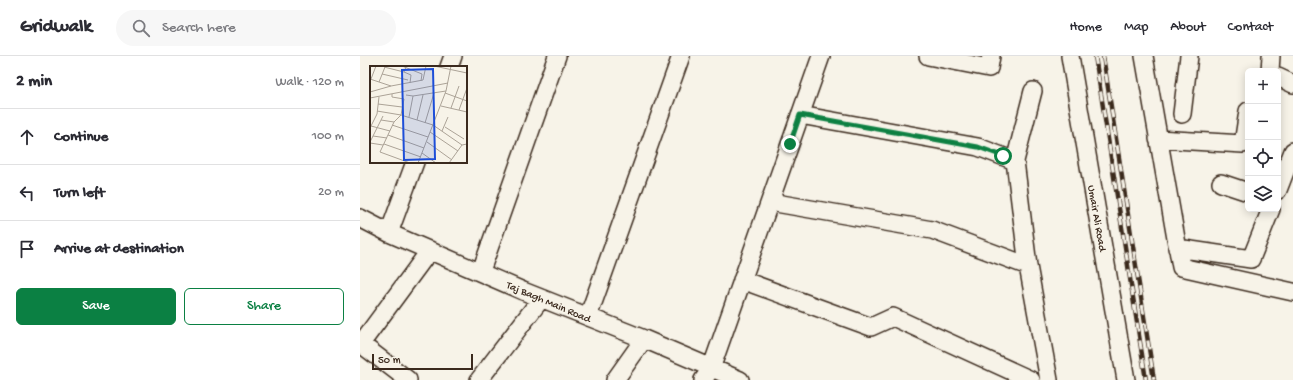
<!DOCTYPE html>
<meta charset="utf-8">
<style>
:root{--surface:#fff;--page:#f7f7f7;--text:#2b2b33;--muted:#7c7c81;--line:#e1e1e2;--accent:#0b8043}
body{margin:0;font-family:"Gochi Hand",sans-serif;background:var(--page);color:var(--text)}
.controls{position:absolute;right:12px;top:12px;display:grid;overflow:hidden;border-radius:6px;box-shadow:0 2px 10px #0003}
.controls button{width:36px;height:36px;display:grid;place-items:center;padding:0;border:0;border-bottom:1px solid var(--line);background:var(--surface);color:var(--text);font:20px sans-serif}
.scale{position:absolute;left:12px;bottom:10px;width:101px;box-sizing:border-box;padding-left:4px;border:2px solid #3b2a1e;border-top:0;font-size:11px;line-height:14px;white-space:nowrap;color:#3b2a1e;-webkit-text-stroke:3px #f7f3e8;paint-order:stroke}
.stop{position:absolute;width:12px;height:12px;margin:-9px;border:3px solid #0b8043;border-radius:50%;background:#fff}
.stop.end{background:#0b8043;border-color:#fff;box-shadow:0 1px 4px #0008}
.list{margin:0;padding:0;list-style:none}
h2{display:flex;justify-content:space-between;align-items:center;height:52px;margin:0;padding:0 16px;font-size:17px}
h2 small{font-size:13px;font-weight:400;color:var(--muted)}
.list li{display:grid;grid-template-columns:26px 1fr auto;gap:12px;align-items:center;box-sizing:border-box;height:56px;padding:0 16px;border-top:1px solid var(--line)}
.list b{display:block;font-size:15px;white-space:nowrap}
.list em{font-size:13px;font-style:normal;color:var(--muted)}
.actions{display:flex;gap:8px;padding:12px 16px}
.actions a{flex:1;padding:9px 0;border:1px solid var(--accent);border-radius:6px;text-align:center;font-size:14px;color:var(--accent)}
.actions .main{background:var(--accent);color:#fff}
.icon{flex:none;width:22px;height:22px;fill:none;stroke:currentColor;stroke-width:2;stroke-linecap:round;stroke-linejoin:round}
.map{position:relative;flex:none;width:933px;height:324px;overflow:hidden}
header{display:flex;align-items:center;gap:24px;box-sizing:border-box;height:56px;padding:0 20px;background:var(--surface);border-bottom:1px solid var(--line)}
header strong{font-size:19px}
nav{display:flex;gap:22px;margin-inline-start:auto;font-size:14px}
.search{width:280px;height:36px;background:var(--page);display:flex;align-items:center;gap:10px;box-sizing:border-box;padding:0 14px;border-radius:22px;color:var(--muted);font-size:15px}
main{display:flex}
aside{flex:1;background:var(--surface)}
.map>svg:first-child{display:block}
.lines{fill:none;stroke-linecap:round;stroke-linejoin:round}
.minor-casing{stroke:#3b2a1e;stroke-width:20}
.minor{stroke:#f7f3e8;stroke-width:17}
.rail-casing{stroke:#3b2a1e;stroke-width:4.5}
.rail{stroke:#f7f3e8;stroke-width:3;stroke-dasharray:9;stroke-linecap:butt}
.route{stroke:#0b8043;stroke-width:5}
.labels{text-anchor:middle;stroke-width:3;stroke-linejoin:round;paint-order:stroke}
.street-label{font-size:11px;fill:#3b2a1e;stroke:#f7f3e8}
.inset-road{fill:none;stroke:#aca397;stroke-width:1}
.view{fill:#1d4ed8;fill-opacity:0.15;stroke:#1d4ed8;stroke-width:2}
.inset-edge{fill:none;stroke:#3b2a1e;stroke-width:2}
</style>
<header>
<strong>Gridwalk</strong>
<div class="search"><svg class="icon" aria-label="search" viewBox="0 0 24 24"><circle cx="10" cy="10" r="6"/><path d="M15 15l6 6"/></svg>Search here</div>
<nav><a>Home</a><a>Map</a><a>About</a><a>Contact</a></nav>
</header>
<main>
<aside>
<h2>2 min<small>Walk · 120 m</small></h2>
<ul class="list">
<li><svg class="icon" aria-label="ahead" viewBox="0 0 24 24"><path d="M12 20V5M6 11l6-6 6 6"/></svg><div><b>Continue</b></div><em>100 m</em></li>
<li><svg class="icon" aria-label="left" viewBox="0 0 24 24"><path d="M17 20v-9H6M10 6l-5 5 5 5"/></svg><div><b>Turn left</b></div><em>20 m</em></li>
<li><svg class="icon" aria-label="arrive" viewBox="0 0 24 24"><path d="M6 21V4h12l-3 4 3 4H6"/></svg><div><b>Arrive at destination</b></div></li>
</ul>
<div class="actions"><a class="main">Save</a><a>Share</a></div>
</aside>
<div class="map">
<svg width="933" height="324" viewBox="0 0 933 324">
<rect width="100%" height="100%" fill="#f7f3e8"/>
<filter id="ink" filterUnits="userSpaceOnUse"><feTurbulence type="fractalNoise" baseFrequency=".025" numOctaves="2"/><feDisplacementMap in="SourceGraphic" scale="8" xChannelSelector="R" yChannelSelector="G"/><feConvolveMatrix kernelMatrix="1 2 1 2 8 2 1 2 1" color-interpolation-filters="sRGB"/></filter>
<g filter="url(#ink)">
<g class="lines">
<defs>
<path id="minor" d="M568 0 629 12 631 0
M710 0 766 324
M784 0 821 211 933 236
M89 11 93 0
M910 15 911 0
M918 21 933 28
M673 35 655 105 668 210 689 324
M822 58 829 0
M440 59 618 91 655 105
M798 83 883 88 888 55
M861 127 888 136
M918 134 933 95
M410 146 572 174 668 210
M0 162 29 177 163 235 284 283 380 324
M29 177 55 106
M817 192 891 203 911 153
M121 215 197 0
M382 224 511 271 533 261 671 324
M228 261 321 0
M1 288 48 324
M0 289 70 194
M119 324 181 243
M255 324 284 283
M343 324 351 313 461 0"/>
</defs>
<use href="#minor" class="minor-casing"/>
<use href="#minor" class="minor"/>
<defs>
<path id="rail" d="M735 0 786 324
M743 0 794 324"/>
</defs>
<use href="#rail" class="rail-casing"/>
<use href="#rail" class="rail"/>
</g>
</g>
<g class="lines" filter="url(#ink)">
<path class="route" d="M430 88 440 59 618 91 643 100"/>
</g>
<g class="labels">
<g class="street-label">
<text transform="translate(738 162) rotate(80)" y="4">Umair Ali Road</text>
<text transform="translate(189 245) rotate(23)" y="4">Taj Bagh Main Road</text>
</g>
</g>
<g transform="translate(10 10)">
<rect width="97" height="97" fill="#f7f3e8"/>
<path class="inset-road" d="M32 0 52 8 51 15M64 0 97 7M14 1 34 6 36 1M34 6 41 9 40 17M12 8 38 14M0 13 21 20 53 14 56 0M1 13 6 0M9 16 15 1M0 26 21 20M75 27 97 35M36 29 43 30 76 25M0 32 78 17M8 38 32 41M71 40 97 46M81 42 89 20M89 44 97 22M7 45 31 49 34 33 22 31V28M39 51 43 30M11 54 24 56M47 54 53 29M55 57 64 27M22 59 58 71M1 60 20 65M75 61 94 73M0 62 7 48 9 31M72 65 78 51M60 66 88 85M18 69 54 82M3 70 17 72M0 76 13 50M57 76 82 94M0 77 13 79M14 78 51 91M52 87 66 97M40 97 10 86 24 56 31 49 63 59 92 79 97 78M48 97 76 25 81 0M79 97 92 79"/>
<path class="view" d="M63 3 65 93 34 94 32 4Z"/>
<rect width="97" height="97" class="inset-edge"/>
</g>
</svg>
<div class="controls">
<button>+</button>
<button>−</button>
<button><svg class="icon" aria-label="locate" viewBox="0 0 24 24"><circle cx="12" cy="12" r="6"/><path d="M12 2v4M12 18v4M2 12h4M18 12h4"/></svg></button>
<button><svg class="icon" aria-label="layers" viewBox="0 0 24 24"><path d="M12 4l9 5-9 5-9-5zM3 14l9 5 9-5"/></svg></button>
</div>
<div class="scale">50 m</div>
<div class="stop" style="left:643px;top:100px"></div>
<div class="stop end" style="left:430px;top:88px"></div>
</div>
</main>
